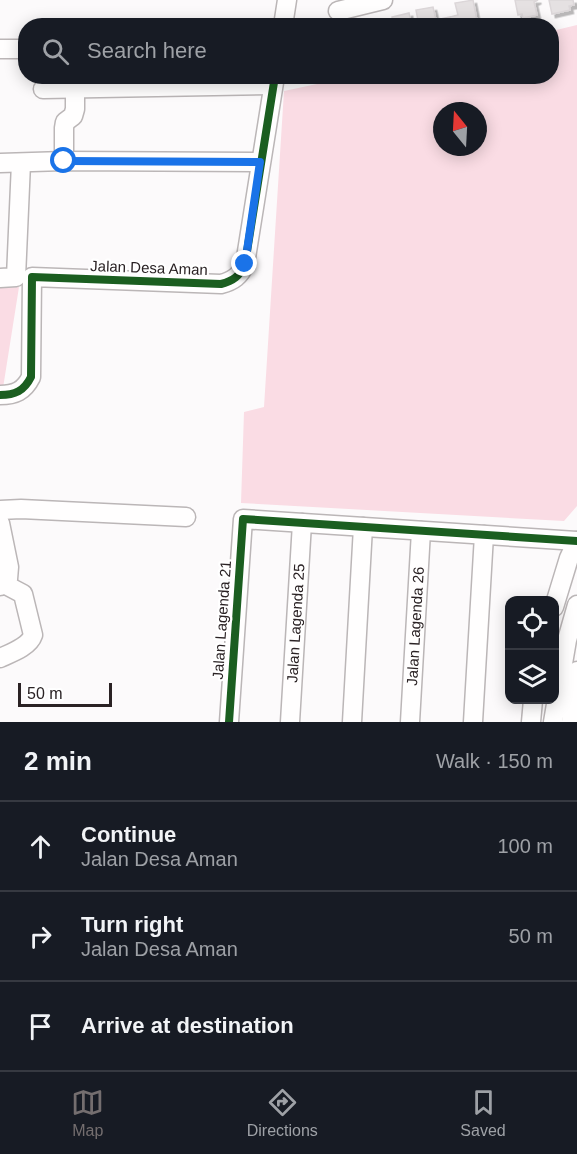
<!DOCTYPE html>
<meta charset="utf-8">
<style>
:root{--surface:#171b24;--page:#242831;--text:#f1f3f6;--muted:#9ea1a6;--line:#363941;--accent:#746e6f}
body{margin:0;font-family:Arial,sans-serif;background:var(--page);color:var(--text)}
.controls{position:absolute;right:18px;bottom:18px;display:grid;overflow:hidden;border-radius:12px;box-shadow:0 3px 15px #0003}
.controls button{width:54px;height:54px;display:grid;place-items:center;padding:0;border:0;border-bottom:2px solid var(--line);background:var(--surface);color:var(--text);font:30px sans-serif}
.compass{position:absolute;left:433px;top:102px;width:54px;height:54px;border-radius:50%;background:var(--surface);box-shadow:0 3px 15px #0003;rotate:342deg}
.scale{position:absolute;left:18px;bottom:15px;width:94px;box-sizing:border-box;padding-left:6px;border:3px solid #2a2224;border-top:0;font-size:16px;line-height:21px;white-space:nowrap;color:#2a2224;-webkit-text-stroke:4px #fff;paint-order:stroke}
.stop{position:absolute;width:18px;height:18px;margin:-14px;border:4px solid #1a73e8;border-radius:50%;background:#fff}
.stop.end{background:#1a73e8;border-color:#fff;box-shadow:0 2px 6px #0008}
.list{margin:0;padding:0;list-style:none}
h2{display:flex;justify-content:space-between;align-items:center;height:78px;margin:0;padding:0 24px;font-size:26px}
h2 small{font-size:20px;font-weight:400;color:var(--muted)}
.list li{display:grid;grid-template-columns:39px 1fr auto;gap:18px;align-items:center;box-sizing:border-box;height:90px;padding:0 24px;border-top:2px solid var(--line)}
.list b{display:block;font-size:22px;white-space:nowrap}
.list p{margin:0;font-size:20px;white-space:nowrap;color:var(--muted)}
.list em{font-size:20px;font-style:normal;color:var(--muted)}
.icon{flex:none;width:33px;height:33px;fill:none;stroke:currentColor;stroke-width:2;stroke-linecap:round;stroke-linejoin:round}
.map{position:relative;flex:none;width:577px;height:722px;overflow:hidden}
.search{position:absolute;background:var(--surface);box-shadow:0 3px 15px #0003;left:18px;right:18px;top:18px;height:66px;display:flex;align-items:center;gap:15px;box-sizing:border-box;padding:0 21px;border-radius:24px;color:var(--muted);font-size:22px}
.sheet{height:348px;background:var(--surface)}
nav{display:flex;justify-content:space-around;align-items:center;box-sizing:border-box;height:84px;border-top:2px solid var(--line);background:var(--surface);font-size:16px;color:var(--muted)}
nav a{display:grid;justify-items:center;gap:3px}
nav .on{color:var(--accent)}
.map>svg:first-child{display:block}
.green{fill:#fadce4;fill-rule:evenodd}
.building{fill:#e5e1e2;stroke:#dcd7d9;stroke-width:1.5;filter:url(#shadow)}
.lines{fill:none;stroke-linecap:round;stroke-linejoin:round}
.minor-casing{stroke:#bbb6b7;stroke-width:21}
.minor{stroke:#fffefe;stroke-width:18}
.cycleway-casing{stroke:#fff;stroke-width:11}
.cycleway{stroke:#1b5e20;stroke-width:8}
.route{stroke:#1a73e8;stroke-width:8}
.labels{text-anchor:middle;stroke-width:4.5;stroke-linejoin:round;paint-order:stroke}
.street-label{font-size:15px;fill:#2a2224;stroke:#fff}
</style>
<div class="map">
<svg width="577" height="722" viewBox="0 0 577 722">
<defs>
<filter id="shadow"><feDropShadow dx="3.5" dy="3.5" stdDeviation="0" flood-color="#0004"/></filter>
</defs>
<rect width="100%" height="100%" fill="#fcfafb"/>
<path class="green" d="M577 25V506L564 521 241 503 244 412 264 407 284 91 350 77 552 76V31ZM442 111H478V147H442Z
M19 287 3 388H0V288Z"/>
<path class="building" d="M473 0 478 26H452L450 17 458 15 455 3Z
M515 0H538L534 2 537 15 523 18 522 14 518 15Z
M549 0H573L574 5 569 6 570 10 552 14Z
M433 7 436 20 450 17 452 26H419L416 10Z
M409 13 412 26H394L392 17Z"/>
<g class="lines">
<defs>
<g id="minor">
<path d="M338 11 383 0"/>
<path d="M283 26 287 0"/>
<path d="M0 49H26"/>
<path d="M43 89 273 85"/>
<path d="M64 161V128L65 122 73 116 75 109V88"/>
<path d="M0 163 64 161 260 162"/>
<path d="M0 278 16 277 21 163"/>
<path d="M0 395C15 395 24 391 31 377L32 277 221 284C233 281 240 276 245 264L275 76"/>
<path d="M0 510 21 509 186 517"/>
<path d="M0 523 9 567 8 579 0 586"/>
<path d="M554 607 569 558 577 541"/>
<path d="M0 658C11 653 29 647 33 635L23 594 4 584"/>
<path d="M229 722 243 519 577 541"/>
<path id="s1" d="M290 722 302 523"/>
<path d="M352 722 363 527"/>
<path id="s2" d="M410 722 421 531"/>
<path d="M473 722 484 535"/>
<path d="M531 722 533 700"/>
<path d="M553 722 567 640 577 605"/>
<path d="M571 722 577 671"/>
</g>
</defs>
<use href="#minor" class="minor-casing"/>
<use href="#minor" class="minor"/>
<defs>
<path id="cycleway" d="M0 395C15 395 24 391 31 377L32 277 221 284C233 281 240 276 245 264L275 76
M229 722 243 519 577 541"/>
</defs>
<use href="#cycleway" class="cycleway-casing"/>
<use href="#cycleway" class="cycleway"/>
</g>
<g class="lines">
<path class="route" d="M64 161 260 162 245 264"/>
</g>
<g class="labels">
<g class="street-label">
<text transform="translate(149 268) rotate(2)" y="5">Jalan Desa Aman</text>
<text transform="translate(222 620) rotate(-86)" y="5">Jalan Lagenda 21</text>
<text dy="5" stroke="none"><textPath href="#s1" startOffset="99">Jalan Lagenda 25</textPath></text>
<text dy="5" stroke="none"><textPath href="#s2" startOffset="96">Jalan Lagenda 26</textPath></text>
</g>
</g>
</svg>
<div class="controls">
<button><svg class="icon" aria-label="locate" viewBox="0 0 24 24"><circle cx="12" cy="12" r="6"/><path d="M12 2v4M12 18v4M2 12h4M18 12h4"/></svg></button>
<button><svg class="icon" aria-label="layers" viewBox="0 0 24 24"><path d="M12 4l9 5-9 5-9-5zM3 14l9 5 9-5"/></svg></button>
</div>
<svg class="compass" viewBox="-18 -18 36 36"><path d="M0-13l5 13h-10z" fill="#e53935"/><path d="M0 13l5-13h-10z" fill="#9ea1a6"/></svg>
<div class="scale">50 m</div>
<div class="stop" style="left:64px;top:161px"></div>
<div class="stop end" style="left:245px;top:264px"></div>
<div class="search"><svg class="icon" aria-label="search" viewBox="0 0 24 24"><circle cx="10" cy="10" r="6"/><path d="M15 15l6 6"/></svg>Search here</div>
</div>
<section class="sheet">
<h2>2 min<small>Walk · 150 m</small></h2>
<ul class="list">
<li><svg class="icon" aria-label="ahead" viewBox="0 0 24 24"><path d="M12 20V5M6 11l6-6 6 6"/></svg><div><b>Continue</b><p>Jalan Desa Aman</p></div><em>100 m</em></li>
<li><svg class="icon" aria-label="right" viewBox="0 0 24 24"><path d="M7 20v-9h11M14 6l5 5-5 5"/></svg><div><b>Turn right</b><p>Jalan Desa Aman</p></div><em>50 m</em></li>
<li><svg class="icon" aria-label="arrive" viewBox="0 0 24 24"><path d="M6 21V4h12l-3 4 3 4H6"/></svg><div><b>Arrive at destination</b></div></li>
</ul>
</section>
<nav>
<a class="on"><svg class="icon" aria-label="map" viewBox="0 0 24 24"><path d="M3 6l6-2 6 2 6-2v14l-6 2-6-2-6 2zM9 4v14M15 6v14"/></svg>Map</a>
<a><svg class="icon" aria-label="directions" viewBox="0 0 24 24"><path d="M12 3l9 9-9 9-9-9zM9 14v-3h6M13 9l2 2-2 2"/></svg>Directions</a>
<a><svg class="icon" aria-label="saved" viewBox="0 0 24 24"><path d="M7 4h10v16l-5-4-5 4z"/></svg>Saved</a>
</nav>
